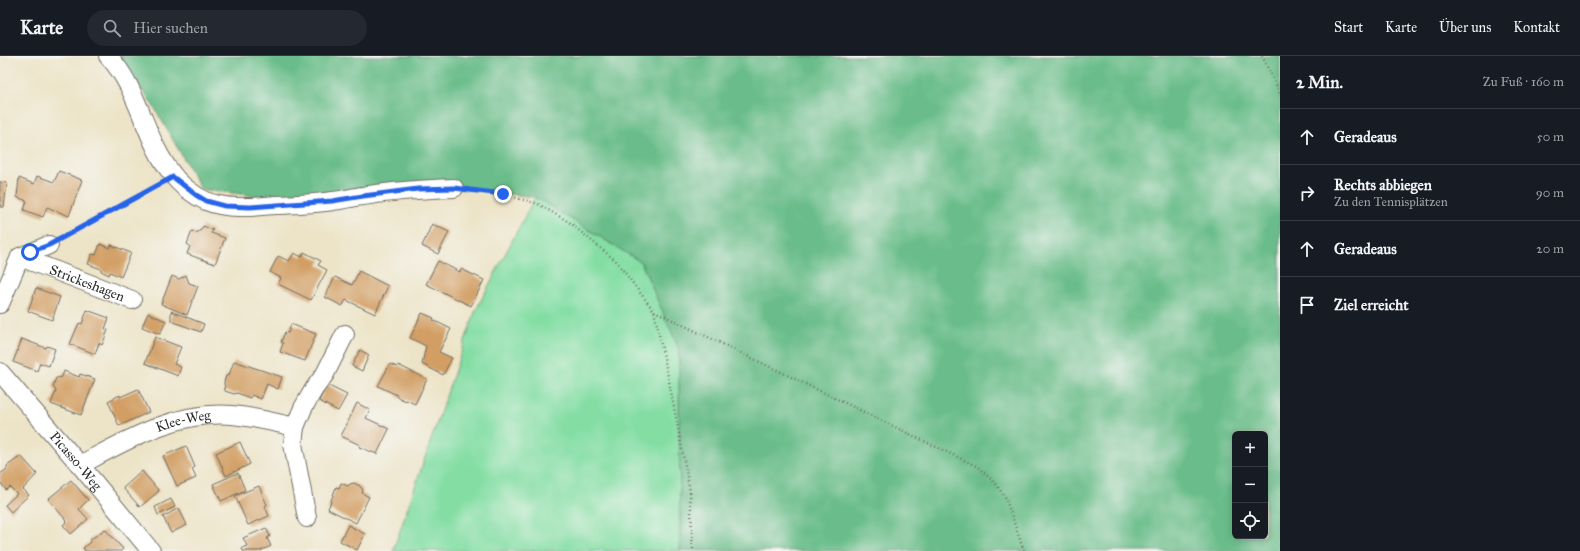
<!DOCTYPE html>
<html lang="de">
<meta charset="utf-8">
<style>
:root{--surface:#171b24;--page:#242831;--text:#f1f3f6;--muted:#9ea1a6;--line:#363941}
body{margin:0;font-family:"IM FELL Great Primer",serif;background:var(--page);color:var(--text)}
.controls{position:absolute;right:12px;bottom:12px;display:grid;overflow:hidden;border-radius:6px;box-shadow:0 2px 10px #0003}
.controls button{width:36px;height:36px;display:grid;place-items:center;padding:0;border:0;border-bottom:1px solid var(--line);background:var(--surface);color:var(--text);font:20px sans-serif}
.stop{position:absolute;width:12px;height:12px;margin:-9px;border:3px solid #2563eb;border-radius:50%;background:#fff}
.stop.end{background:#2563eb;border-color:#fff;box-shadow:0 1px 4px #0008}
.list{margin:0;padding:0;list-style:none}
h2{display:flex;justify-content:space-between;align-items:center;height:52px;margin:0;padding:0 16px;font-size:17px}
h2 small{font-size:13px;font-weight:400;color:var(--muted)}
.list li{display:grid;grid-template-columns:26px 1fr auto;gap:12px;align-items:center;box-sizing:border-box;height:56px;padding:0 16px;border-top:1px solid var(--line)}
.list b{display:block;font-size:15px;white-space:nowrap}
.list p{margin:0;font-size:13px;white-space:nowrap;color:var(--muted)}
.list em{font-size:13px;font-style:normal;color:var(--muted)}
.icon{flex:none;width:22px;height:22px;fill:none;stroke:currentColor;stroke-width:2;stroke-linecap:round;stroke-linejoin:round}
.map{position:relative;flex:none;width:1280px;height:495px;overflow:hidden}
header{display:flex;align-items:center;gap:24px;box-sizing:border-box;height:56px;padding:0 20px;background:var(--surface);border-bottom:1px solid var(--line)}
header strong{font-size:19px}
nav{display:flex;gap:22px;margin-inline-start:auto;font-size:14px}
.search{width:280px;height:36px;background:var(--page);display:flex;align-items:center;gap:10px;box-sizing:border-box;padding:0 14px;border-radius:22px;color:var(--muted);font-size:15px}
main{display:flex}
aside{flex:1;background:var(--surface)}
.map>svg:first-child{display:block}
.green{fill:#84dea4;stroke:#588468}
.forest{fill:#6bbd8a;stroke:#4b745a;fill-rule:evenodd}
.building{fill:#d29e64}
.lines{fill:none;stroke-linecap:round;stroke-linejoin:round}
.street-casing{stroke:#6f6c62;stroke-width:20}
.path{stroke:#6f6c62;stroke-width:2.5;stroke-dasharray:1 3;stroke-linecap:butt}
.street{stroke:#fff;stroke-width:18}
.route{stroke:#2563eb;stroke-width:5}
.labels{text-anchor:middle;stroke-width:3;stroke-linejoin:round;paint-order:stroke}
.street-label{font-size:14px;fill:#2b2b2b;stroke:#f6f6f2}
</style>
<header>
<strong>Karte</strong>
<div class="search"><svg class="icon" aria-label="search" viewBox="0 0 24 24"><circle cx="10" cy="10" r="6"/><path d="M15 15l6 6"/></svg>Hier suchen</div>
<nav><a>Start</a><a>Karte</a><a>Über uns</a><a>Kontakt</a></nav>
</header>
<main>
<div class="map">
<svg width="1280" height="495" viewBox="0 0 1280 495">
<rect width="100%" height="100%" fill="#f6f6f2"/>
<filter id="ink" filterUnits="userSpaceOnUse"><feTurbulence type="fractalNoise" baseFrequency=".025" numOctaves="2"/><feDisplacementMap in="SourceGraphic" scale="8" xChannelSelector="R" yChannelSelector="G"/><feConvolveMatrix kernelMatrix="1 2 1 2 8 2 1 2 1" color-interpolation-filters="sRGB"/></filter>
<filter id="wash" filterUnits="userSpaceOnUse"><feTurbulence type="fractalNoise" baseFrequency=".012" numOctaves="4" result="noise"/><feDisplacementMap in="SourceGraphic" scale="16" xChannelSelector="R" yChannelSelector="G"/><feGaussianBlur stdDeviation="0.9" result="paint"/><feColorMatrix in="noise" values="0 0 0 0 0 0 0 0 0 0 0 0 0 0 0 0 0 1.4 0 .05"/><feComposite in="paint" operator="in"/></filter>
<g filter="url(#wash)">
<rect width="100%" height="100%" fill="#ede4c8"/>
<path class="green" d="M535 141 641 206 679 293 680 495H393L475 256Z"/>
<path class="forest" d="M118 0H1280V495H680L679 293 641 206 535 141 454 132 263 141 201 133 154 51ZM1235 378H1265V480H1235Z"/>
<g id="blocks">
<path class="building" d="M59 115 82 124 69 160 47 151 43 161 24 154 27 145 17 141 19 122 34 128 37 120 54 126Z
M0 126 7 127 4 151H0Z
M432 168 449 176 438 198 422 190Z
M203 170 213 174 211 177 225 182 215 208 187 198 190 190 187 188 192 175 196 177 201 174Z
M100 188 110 192 111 189 131 197 121 221 110 216 109 219 101 215V213L88 208 92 198 96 199Z
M304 196 321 205 318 209 327 214 311 244 278 228 281 222 270 216 278 200 289 205 294 197 302 201Z
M438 205 460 216 461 213 484 224 471 250 426 228Z
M359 215 388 230 375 258 346 244 342 250 325 241 335 221 352 229Z
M186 219 189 227 198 230 187 259 161 248 172 220 179 223Z
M36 232 60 241 52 264 28 255Z
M87 254 109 262 105 273 108 274 102 289 99 287 95 298 70 288 79 267 82 268Z
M171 255 204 268 201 276 171 265Z
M148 257 166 265 160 278 142 271Z
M422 257 434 262 433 264 451 273 439 296 452 302 443 319 422 308 426 290 410 282Z
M291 268 316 278 305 305 280 296 283 287 281 286 285 276 288 277Z
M155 281 181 291 174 308 181 311 178 320 145 307Z
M22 283 46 292 47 290 55 293 49 310 40 307 37 315 13 306Z
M360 294 369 299 362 315 352 310Z
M234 305 282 321 278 333 267 328 261 343 252 339 250 342 237 337 234 338 225 335 224 326 226 320 229 319Z
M390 308 397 311 398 309 427 323 415 348 406 344V345L397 341V339L378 330Z
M64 315 79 321 80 318 95 323 81 359 51 348 56 335 53 330 56 322 62 321Z
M327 329 347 339 338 355 319 345Z
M138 333 149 356 119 370 108 345 120 339V341Z
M357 347 370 354 366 362 389 373 377 398 359 391 360 389 341 380Z
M240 386 250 408 226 420 216 397Z
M186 390 195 411 192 413 196 422 177 430 163 400Z
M21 400 37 418 23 433 29 439 11 456 5 449 17 438 10 431 6 434 0 426V418L7 413V410Z
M142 415 159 435 140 451 123 432Z
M238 417 245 434 221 445 213 428Z
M71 424 88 444 79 453 88 463 71 478 63 469 67 465 48 443Z
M341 427 348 430 350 428 354 427 360 430 363 434 362 437 369 441 356 467 328 453 336 431 339 432Z
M259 430 267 449 265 450 269 460 248 469 235 440Z
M171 443 175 451 158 459 155 451Z
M179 452 187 469 171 477 163 461Z
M348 469 365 478 357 494 340 485Z
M266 472 270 480 267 482 271 490 260 495H243L242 492 247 490 243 482Z
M105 473 123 493 121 495H85L83 492 90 486V484Z"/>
</g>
</g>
<g filter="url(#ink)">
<use href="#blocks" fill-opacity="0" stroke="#6f6c62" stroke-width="1"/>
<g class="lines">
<defs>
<g id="street">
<path d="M108 0C140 33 144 84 173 119 180 129 195 140 206 145 228 154 253 151 275 149 295 148 314 148 333 145 343 144 353 141 363 140 393 135 423 133 454 132"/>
<path id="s1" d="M20 201 132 244"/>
<path d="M0 248 20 201 49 189"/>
<path id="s2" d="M0 316 80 409 151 495"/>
<path d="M295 371 303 352 314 333 325 318 345 278"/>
<path id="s3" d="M80 409C127 384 177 354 232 359 253 361 274 366 295 371L293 388 307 462"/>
</g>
</defs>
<use href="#street" class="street-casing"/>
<path class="path" d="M1262 0 1280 37
M472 134 503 138 538 148 569 166 616 205 654 255 669 325 690 436 693 495
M65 180 157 130
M654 255 978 411 995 427 1005 441 1024 495"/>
<use href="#street" class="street"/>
</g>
</g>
<g class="lines" filter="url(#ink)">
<path class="route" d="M30 196 49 189 173 121 196 139 206 145 225 150 250 151 332 145 363 140 418 133 454 132 503 138"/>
</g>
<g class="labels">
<g class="street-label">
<text dy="5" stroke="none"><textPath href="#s1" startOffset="72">Strickeshagen</textPath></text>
<text dy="5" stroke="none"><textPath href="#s3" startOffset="113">Klee-Weg</textPath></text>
<text dy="5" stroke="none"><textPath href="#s2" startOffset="117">Picasso-Weg</textPath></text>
</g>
</g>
</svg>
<div class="controls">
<button>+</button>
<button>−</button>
<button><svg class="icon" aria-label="locate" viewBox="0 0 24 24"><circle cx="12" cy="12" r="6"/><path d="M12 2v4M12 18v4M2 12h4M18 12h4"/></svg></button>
</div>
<div class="stop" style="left:30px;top:196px"></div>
<div class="stop end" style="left:503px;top:138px"></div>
</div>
<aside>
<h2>2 Min.<small>Zu Fuß · 160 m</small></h2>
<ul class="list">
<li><svg class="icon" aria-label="ahead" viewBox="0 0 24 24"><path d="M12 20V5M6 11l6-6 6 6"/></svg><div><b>Geradeaus</b></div><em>50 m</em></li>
<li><svg class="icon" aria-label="right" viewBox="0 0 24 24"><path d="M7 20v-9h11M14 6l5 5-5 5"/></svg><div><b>Rechts abbiegen</b><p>Zu den Tennisplätzen</p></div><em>90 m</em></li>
<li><svg class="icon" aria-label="ahead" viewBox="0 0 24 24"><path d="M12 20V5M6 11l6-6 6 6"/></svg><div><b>Geradeaus</b></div><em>20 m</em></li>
<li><svg class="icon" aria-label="arrive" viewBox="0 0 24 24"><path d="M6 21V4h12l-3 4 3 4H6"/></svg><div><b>Ziel erreicht</b></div></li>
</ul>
</aside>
</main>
